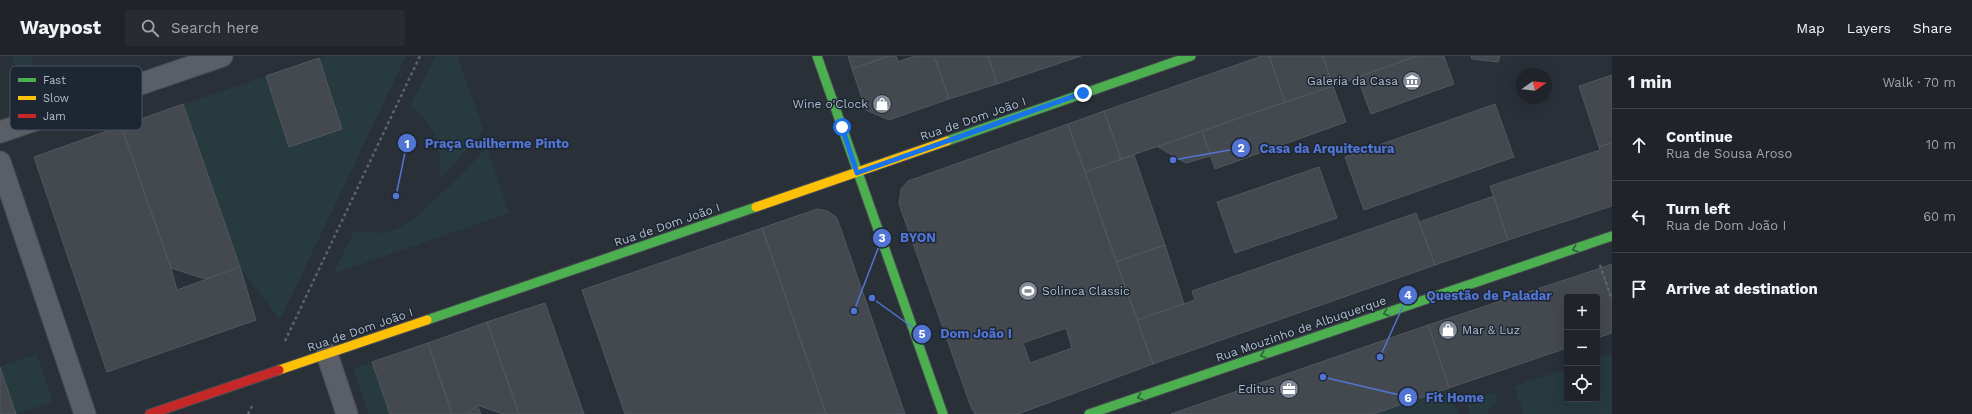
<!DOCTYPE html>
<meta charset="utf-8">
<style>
:root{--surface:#20242a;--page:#282c32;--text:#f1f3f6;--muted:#a2a4a8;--line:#3d4147}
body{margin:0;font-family:"Work Sans",sans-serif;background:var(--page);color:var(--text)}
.controls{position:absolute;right:12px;bottom:12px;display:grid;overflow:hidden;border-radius:4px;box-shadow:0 4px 16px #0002}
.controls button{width:36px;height:36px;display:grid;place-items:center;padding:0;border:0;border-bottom:1px solid var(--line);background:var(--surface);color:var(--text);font:20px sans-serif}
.compass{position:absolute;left:1516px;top:12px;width:36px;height:36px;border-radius:50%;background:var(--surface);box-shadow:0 4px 16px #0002;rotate:76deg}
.stop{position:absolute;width:12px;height:12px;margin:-9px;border:3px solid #1a73e8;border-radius:50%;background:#fff}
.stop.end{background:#1a73e8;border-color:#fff;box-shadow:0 1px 4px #0008}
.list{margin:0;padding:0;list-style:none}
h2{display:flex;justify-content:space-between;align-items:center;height:52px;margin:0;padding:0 16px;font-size:17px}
h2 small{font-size:13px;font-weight:400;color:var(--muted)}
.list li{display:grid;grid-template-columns:26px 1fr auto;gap:12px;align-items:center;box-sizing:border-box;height:72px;padding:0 16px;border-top:1px solid var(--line)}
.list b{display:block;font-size:15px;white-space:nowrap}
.list p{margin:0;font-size:13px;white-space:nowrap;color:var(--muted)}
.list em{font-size:13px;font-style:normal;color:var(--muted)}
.icon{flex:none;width:22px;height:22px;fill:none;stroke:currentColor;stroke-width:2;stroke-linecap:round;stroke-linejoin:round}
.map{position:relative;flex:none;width:1612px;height:358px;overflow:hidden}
header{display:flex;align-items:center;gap:24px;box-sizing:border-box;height:56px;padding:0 20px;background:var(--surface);border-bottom:1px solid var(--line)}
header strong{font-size:19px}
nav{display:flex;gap:22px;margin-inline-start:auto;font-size:14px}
.search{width:280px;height:36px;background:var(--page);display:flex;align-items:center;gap:10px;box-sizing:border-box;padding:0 14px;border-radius:4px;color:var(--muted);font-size:15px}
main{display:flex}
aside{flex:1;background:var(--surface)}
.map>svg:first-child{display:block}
.green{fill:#273a3e}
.building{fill:#444950;stroke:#52575f;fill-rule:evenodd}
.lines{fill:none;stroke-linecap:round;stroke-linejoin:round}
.street-casing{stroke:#484c53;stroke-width:23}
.fast-casing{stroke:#484c53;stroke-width:11}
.slow-casing{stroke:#484c53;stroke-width:11}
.jam-casing{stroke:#484c53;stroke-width:11}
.path{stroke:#5d636a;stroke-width:2.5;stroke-dasharray:3 3;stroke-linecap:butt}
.street{stroke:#5a5e66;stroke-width:21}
.fast{stroke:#4caf50;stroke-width:9}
.slow{stroke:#ffc107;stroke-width:9}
.jam{stroke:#c62828;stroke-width:9}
.oneway{stroke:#305d3f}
.route{stroke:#1a73e8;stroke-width:5}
.labels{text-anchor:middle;stroke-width:3;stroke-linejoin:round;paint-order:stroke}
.poi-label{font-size:12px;fill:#b4bcc9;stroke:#1d2633;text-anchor:end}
.street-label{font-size:12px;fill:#b4bcc9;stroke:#1d2633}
.key{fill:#1d2633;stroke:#4a5360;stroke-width:1}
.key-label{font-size:11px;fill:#b4bcc9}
.leader{fill:none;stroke:#5274d3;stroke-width:1.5}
.callout-dot{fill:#5274d3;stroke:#1d2633;stroke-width:1.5}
.mark-label{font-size:12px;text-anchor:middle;font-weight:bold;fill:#fff}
.callout-label{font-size:13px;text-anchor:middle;font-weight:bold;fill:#5274d3;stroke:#1d2633;stroke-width:3;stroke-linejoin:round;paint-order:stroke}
</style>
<header>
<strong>Waypost</strong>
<div class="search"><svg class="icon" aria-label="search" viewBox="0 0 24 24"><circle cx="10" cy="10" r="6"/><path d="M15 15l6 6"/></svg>Search here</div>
<nav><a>Map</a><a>Layers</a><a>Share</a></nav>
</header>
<main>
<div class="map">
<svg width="1612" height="358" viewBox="0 0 1612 358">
<rect width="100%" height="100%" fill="#2a3038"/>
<path class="green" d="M12 0H31L35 13 31 22 25 24 20 22Z
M326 0H406L280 264 240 211 183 48Z
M436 0H457L484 74 439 124C442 94 438 69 410 50Z
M487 91 509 157 333 218 354 175 378 177 395 174 413 164 463 117Z
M1612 297V358H1524L1514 330 1567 313V343H1597V302Z
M37 298 53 346 16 358 0 311Z
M372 306 390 358H369L353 313Z
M1449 332 1458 358H1373Z
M1495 336 1498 346 1491 351 1487 358H1470L1466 346Z"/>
<path class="building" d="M848 0H889L852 13Z
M889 0H896L898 6 914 0H934L949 43 889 64 866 54 852 13Z
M934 0H988L997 28 949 43Z
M988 0H1081L997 28Z
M1262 0H1269L1285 46 1121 103 1104 55Z
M1269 0H1323L1333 30 1285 46Z
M1323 0H1417L1333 30Z
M1417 0H1444L1454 28 1371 58 1357 21Z
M1471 0H1500L1498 6 1472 3Z
M319 2 342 73 289 91 266 20Z
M1612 19V87L1599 91 1579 30Z
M1333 30 1346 66 1215 113 1202 75Z
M183 48 240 211 205 223 171 212 121 70Z
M1495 48 1514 101 1364 154 1345 101Z
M1104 55 1121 103 1085 116 1068 68Z
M1068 68 1153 308 1018 358H975L971 351 899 148 901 133 908 125ZM1066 272 1072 292 1030 307 1023 287Z
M121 70 171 212 177 234 240 211 256 264 107 316 34 101Z
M1202 75 1210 100 1186 107 1158 91Z
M1612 87V150L1508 184 1490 130 1600 94 1599 91Z
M1134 99 1165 189 1116 206 1085 116Z
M1319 111 1337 162 1235 197 1217 146Z
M1494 140 1508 184 1435 209 1419 166Z
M817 153 828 155 837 162 905 358H826L762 172Z
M1416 157 1435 209 1153 308 1137 264 1195 244 1192 235Z
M762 172 826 358H625L582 234Z
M1165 189 1184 248 1137 264 1116 206Z
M1612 208V244L1601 212Z
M1601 212 1612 244V277L1597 282V241H1567V292L1449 332 1428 269Z
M545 247 584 358H519L487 266Z
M487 266 519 358H503L477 349 468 358H452L428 287Z
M1428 269 1449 332 1385 354 1373 358H1171Z
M428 287 452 358H390L372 306Z
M0 311 16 358H0Z
M477 349 481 358H468Z"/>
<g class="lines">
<defs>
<path id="street" d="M0 76 222 0
M0 106 85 358
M327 298 347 358"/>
<path id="fast" d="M817 0 943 358
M947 85 1191 0
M427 264 756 151
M1089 358 1612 180"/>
<path id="slow" d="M756 151 947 85
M279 314 427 264"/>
<path id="jam" d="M150 358 279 314"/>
</defs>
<use href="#street" class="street-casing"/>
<use href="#fast" class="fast-casing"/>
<use href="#slow" class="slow-casing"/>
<use href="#jam" class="jam-casing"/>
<path class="path" d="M1600 209 1612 244
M285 285 420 0
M248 358 253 348"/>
<use href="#street" class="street"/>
<use href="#fast" class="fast"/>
<use href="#slow" class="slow"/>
<use href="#jam" class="jam"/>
</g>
<defs><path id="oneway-chevron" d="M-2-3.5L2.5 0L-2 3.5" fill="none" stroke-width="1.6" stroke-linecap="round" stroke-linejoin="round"/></defs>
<g class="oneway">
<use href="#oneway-chevron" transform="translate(1575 193) rotate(161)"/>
<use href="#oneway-chevron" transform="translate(1386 257) rotate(161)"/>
<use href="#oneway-chevron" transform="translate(1263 299) rotate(161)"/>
<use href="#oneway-chevron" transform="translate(1140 341) rotate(161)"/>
</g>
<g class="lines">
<path class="route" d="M842 71 857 117 1083 37"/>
</g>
<defs>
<symbol id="museum-disc" viewBox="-11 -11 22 22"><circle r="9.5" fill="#848b96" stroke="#1d2633"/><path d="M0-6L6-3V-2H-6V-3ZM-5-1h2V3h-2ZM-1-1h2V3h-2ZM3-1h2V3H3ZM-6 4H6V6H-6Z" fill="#fff"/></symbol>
<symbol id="shop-disc" viewBox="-11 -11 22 22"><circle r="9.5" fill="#848b96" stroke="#1d2633"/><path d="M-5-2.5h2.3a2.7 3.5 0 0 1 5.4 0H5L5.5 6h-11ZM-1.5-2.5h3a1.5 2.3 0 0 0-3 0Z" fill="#fff"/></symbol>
<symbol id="stadium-disc" viewBox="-11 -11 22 22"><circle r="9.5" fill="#848b96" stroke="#1d2633"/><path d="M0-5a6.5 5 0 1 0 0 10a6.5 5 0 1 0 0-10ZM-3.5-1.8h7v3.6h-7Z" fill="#fff"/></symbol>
<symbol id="office-disc" viewBox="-11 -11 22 22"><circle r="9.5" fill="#848b96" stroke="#1d2633"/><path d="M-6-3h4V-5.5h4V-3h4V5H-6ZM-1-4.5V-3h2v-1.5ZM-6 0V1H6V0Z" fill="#fff"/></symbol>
</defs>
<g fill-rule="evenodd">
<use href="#museum-disc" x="1401" y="14" width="22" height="22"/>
<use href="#shop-disc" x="871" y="37" width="22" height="22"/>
<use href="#stadium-disc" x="1017" y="224" width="22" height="22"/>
<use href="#shop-disc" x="1437" y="263" width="22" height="22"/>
<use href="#office-disc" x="1278" y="322" width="22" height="22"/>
</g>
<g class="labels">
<g class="poi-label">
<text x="1398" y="29">Galeria da Casa</text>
<text x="868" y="52">Wine o'Clock</text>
<text x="1042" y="239" text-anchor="start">Solinca Classic</text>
<text x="1462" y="278" text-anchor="start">Mar &amp; Luz</text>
<text x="1275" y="337">Editus</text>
</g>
<g class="street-label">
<text transform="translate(973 63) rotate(-19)" y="4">Rua de Dom João I</text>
<text transform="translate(667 169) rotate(-19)" y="4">Rua de Dom João I</text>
<text transform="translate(1301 273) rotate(-19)" y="4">Rua Mouzinho de Albuquerque</text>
<text transform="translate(360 274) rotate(-19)" y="4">Rua de Dom João I</text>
</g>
</g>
<rect x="10" y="10" width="132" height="64" rx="6" class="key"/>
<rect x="18" y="22" width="18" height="4" fill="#4caf50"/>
<rect x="18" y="40" width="18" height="4" fill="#ffc107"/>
<rect x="18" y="58" width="18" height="4" fill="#c62828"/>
<g class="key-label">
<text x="43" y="28">Fast</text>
<text x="43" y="46">Slow</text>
<text x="43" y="64">Jam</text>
</g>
<path class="leader" d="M396 140L407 87M1173 104L1241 92M854 255L882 182M1380 301L1408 239M872 242L922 278M1323 321L1408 341"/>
<g class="callout-dot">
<circle cx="396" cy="140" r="4"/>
<circle cx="1173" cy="104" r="4"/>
<circle cx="854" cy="255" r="4"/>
<circle cx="1380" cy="301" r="4"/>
<circle cx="872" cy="242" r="4"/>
<circle cx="1323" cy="321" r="4"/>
<circle cx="407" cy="87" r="10"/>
<circle cx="1241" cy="92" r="10"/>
<circle cx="882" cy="182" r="10"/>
<circle cx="1408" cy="239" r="10"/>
<circle cx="922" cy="278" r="10"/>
<circle cx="1408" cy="341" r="10"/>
</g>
<g class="mark-label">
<text x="407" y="92">1</text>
<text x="1241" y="96">2</text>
<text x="882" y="186">3</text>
<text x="1408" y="243">4</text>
<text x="922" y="282">5</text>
<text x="1408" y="346">6</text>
</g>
<g class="callout-label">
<text x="497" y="92">Praça Guilherme Pinto</text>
<text x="1327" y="97">Casa da Arquitectura</text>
<text x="918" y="186">BYON</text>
<text x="1489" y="244">Questão de Paladar</text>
<text x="976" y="282">Dom João I</text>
<text x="1455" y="346">Fit Home</text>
</g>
</svg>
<div class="controls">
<button>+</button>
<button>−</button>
<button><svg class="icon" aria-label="locate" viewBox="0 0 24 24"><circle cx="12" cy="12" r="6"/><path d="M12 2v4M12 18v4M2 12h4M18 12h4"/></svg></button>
</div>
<svg class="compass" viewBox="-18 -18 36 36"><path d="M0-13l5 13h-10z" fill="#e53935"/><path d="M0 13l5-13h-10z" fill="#a2a4a8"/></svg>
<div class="stop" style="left:842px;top:71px"></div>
<div class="stop end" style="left:1083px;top:37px"></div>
</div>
<aside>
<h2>1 min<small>Walk · 70 m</small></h2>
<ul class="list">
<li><svg class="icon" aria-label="ahead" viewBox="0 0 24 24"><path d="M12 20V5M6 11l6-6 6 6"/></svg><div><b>Continue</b><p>Rua de Sousa Aroso</p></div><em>10 m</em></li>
<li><svg class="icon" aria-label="left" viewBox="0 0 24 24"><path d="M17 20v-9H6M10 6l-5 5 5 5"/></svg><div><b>Turn left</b><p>Rua de Dom João I</p></div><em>60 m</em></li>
<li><svg class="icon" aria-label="arrive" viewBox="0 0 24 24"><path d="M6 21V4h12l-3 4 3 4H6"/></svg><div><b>Arrive at destination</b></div></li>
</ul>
</aside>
</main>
